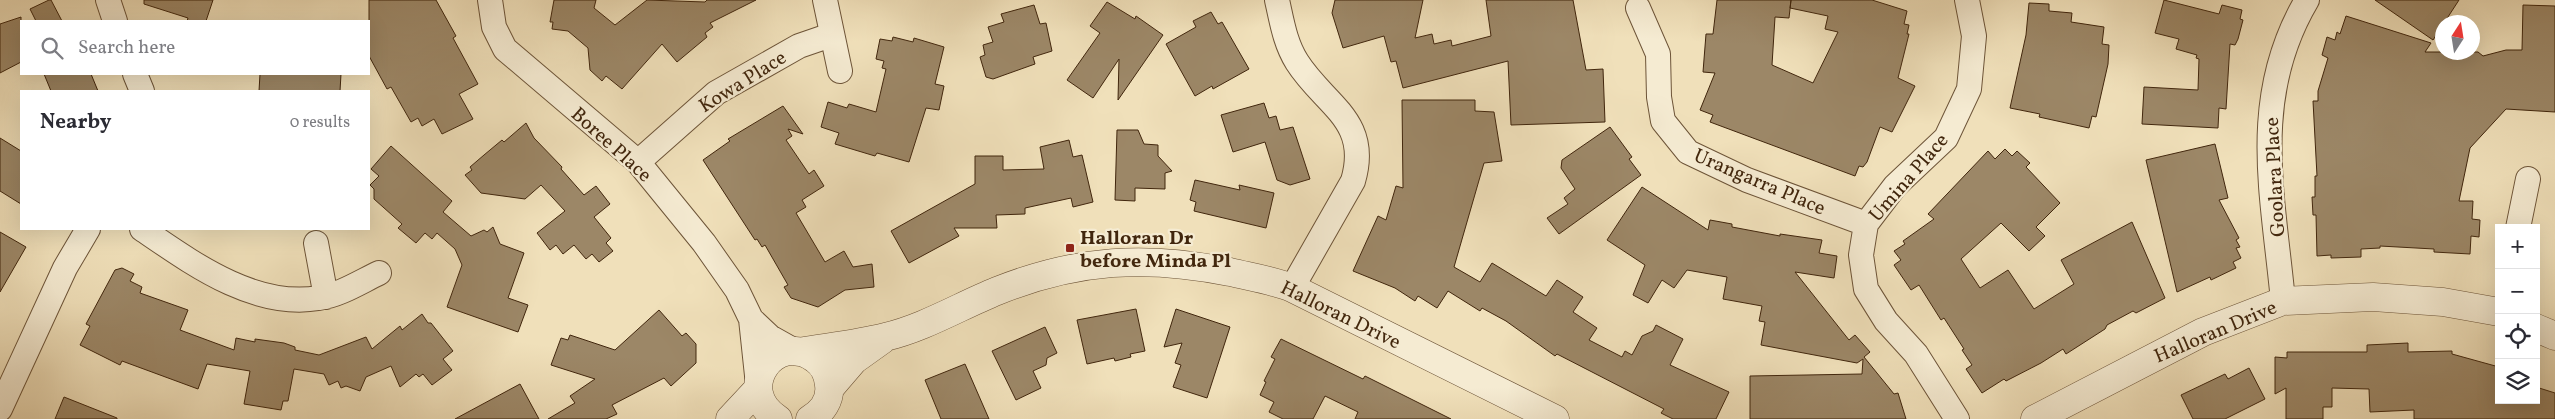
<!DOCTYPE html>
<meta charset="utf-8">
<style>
:root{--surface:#fff;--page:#f7f7f7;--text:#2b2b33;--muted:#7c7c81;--line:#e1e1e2}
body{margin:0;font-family:Vollkorn,serif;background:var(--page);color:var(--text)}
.controls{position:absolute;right:15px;bottom:15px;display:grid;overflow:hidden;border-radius:0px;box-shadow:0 5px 20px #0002}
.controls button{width:45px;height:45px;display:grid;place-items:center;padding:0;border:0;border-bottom:1px solid var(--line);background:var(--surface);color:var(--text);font:25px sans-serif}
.compass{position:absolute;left:2435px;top:15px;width:45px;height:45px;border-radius:50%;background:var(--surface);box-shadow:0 5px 20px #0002;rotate:12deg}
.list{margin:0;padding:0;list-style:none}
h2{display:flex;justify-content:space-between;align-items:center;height:65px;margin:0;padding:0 20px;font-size:21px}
h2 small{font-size:16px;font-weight:400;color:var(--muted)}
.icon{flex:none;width:28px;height:28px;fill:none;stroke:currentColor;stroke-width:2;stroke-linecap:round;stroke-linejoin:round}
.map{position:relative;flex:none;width:2555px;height:419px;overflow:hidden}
.search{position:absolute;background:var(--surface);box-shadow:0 5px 20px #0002;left:20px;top:20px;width:350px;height:55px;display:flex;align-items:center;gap:12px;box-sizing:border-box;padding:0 18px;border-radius:0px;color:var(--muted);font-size:19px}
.panel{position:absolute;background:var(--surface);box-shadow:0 5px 20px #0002;left:20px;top:90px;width:350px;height:140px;border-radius:0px}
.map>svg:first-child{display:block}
.building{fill:#9c8767;stroke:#41260d}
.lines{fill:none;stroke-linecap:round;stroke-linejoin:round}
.minor-casing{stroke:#6d5438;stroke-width:26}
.tertiary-casing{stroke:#6d5438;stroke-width:29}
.minor{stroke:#f5ebd2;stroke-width:24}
.tertiary{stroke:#f5ebd2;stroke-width:28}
.poi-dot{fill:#8f2418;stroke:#f5ebd2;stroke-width:2}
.labels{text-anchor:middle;stroke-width:4.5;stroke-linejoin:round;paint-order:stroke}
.street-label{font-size:20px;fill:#41260d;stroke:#f5ebd2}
.poi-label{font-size:20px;font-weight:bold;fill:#41260d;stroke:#f5ebd2;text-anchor:start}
</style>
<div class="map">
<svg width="2555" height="419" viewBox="0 0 2555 419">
<rect width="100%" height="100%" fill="#f0e0ba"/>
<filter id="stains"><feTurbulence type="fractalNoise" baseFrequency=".004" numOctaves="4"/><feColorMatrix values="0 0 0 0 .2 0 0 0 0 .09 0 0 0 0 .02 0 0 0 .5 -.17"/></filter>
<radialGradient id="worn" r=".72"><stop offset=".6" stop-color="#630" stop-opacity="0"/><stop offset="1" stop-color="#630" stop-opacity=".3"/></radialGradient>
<path class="building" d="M49 0H51L62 21H36L30 9Z
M144 0H213L206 21H187L188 18 144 4Z
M369 0H436L456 36 453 38 478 84 459 94 473 119 442 134 434 119 422 126 418 118 411 122 391 87 387 89 369 56Z
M554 0H596L594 8 615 25 647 0 705 2 707 0H756L710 23 713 27 705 33 707 37 677 62 662 44 622 89 606 76 602 81 590 70 588 48 568 31 552 29 553 22H550Z
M1335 0H1423L1415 38 1432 34 1434 44 1451 40 1452 46 1491 36 1486 0H1573L1586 70 1603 69 1605 122 1511 125 1508 61 1403 88 1396 61 1391 62 1384 36 1343 48 1332 13Z
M1717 0H1791L1789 18 1775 17 1772 65 1813 83 1838 32 1825 29 1828 16 1790 8 1791 0H1872L1907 11 1904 24 1909 25 1907 34H1909L1898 78 1915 86 1892 132 1880 127 1867 162 1863 167 1859 166 1855 176 1710 122 1713 115 1700 110 1715 73 1703 72 1706 34H1713Z
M2164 0 2219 14 2222 5 2242 10 2240 19 2243 20 2238 39 2235 45 2230 44 2226 109 2219 108 2218 128 2142 124 2144 87 2198 90 2199 59 2196 58 2197 55 2176 49 2179 39 2155 33Z
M2375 0H2459L2433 40Z
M1107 2 1135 19 1136 16 1163 35 1118 100 1119 59 1093 98 1067 80 1100 33 1090 26Z
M2029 3 2049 4V11L2072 13 2071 22 2104 27 2102 44 2109 45 2108 64 2096 117 2092 116 2089 128 2039 117 2040 114 2010 108 2026 35Z
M1034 5 1040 24 1046 23 1052 51 1033 57 1035 64 993 79 986 77 980 57 985 55 983 45 993 42 988 27 1004 22 1001 14Z
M2523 5 2555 6V112L2506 109 2470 148 2459 201H2473L2472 219 2480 220 2479 237 2471 236 2470 254 2434 252V249L2380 246V248L2361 249V257L2331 258V255L2317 256 2316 215H2313L2312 197H2315V176H2317L2313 101H2318V91L2328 58 2322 55 2327 37 2335 40 2337 32 2340 34 2346 16 2431 43 2425 52H2478L2483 56 2506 50H2522Z
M1211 12 1218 24 1222 22 1249 69 1213 89 1212 86 1195 96 1166 44 1196 27 1193 21Z
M21 17V62L0 73V24Z
M893 37 913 42 914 38 944 47 935 84 944 86 939 110 926 108 909 162 877 153 875 156 835 144 839 133 821 127 828 102 847 108 849 104 876 112 886 69 882 68 884 61 876 59 880 39 892 41Z
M44 74H91L98 91H51Z
M260 74H341L340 91H259Z
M1402 100H1475V111L1494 112 1502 161 1484 163 1454 267 1480 282 1492 263 1546 296 1557 280 1583 297 1573 312 1597 328 1589 340 1622 357 1625 351 1632 355 1642 336 1653 331 1656 325 1683 339 1670 365 1729 392 1716 419H1673L1661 413 1664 409 1557 354 1555 356 1506 321 1482 308 1480 311 1448 291 1437 308 1418 296 1415 301 1395 288 1353 271 1378 216 1386 220 1396 186 1403 188Z
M1264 103 1269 118 1276 116 1280 130 1293 127 1310 179 1290 185 1277 180 1265 142 1233 152 1221 115Z
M783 106 803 134 788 129 792 136 786 140 809 174 814 170 824 186 802 200 806 207 796 213 825 262 844 251 853 267 872 264 874 287 845 290 818 307 791 298 784 287 788 285 765 245 762 247 757 239 755 240 703 160 730 141 728 139Z
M526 123 534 138 562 167 561 169 584 195 596 186 610 204 594 217 611 238 606 243 613 251 599 262 592 254 586 259 574 245 563 254 556 245 550 250 537 233 565 211 541 185 525 199 481 193 465 175 472 170 470 167 484 155 502 140 504 142Z
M1610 127 1632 157 1629 159 1641 175 1559 234 1547 218 1568 204 1564 198 1575 189 1561 168 1562 160Z
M1117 130H1138L1144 144 1158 145V156L1172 171 1165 173V189L1135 188V201L1115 200Z
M0 138 21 151V204L0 191Z
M1069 140 1073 157 1082 155 1093 202 1073 207 1071 198 1025 208V214L996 215 997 228H954L959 236 909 263 891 231 975 184V156H1003V170L1044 169 1040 147Z
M2215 144 2228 198 2219 200 2239 238 2236 240 2240 247 2236 248 2241 258 2233 262 2236 268 2211 280 2210 277 2177 292 2146 160Z
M391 146 452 201 443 212 471 236 484 230 487 232 493 227 500 244 524 253 508 298 528 305 518 332 447 307 462 265 455 249 437 233 432 239 425 233 416 243 398 228 402 224 374 199V189L370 185 379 176 371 169Z
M2005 149 2012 156 2017 151 2030 163 2026 167 2060 203 2036 227 2045 236 2029 251 2001 223 1961 259 1980 288 2008 270 2034 309 2074 284 2061 260 2132 222 2165 298 2136 313 2133 311 2107 325 2105 329 2066 354 2063 349 2041 363 2006 381 2004 379 1982 393 1966 369 1972 365 1962 350 1964 349 1944 318 1941 320 1919 285 1911 290 1894 265 1901 260 1894 251 1905 244 1903 241 1934 219 1928 214 1988 151 1995 159Z
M1195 180 1240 190 1239 185 1274 193 1266 228 1194 211 1196 202 1190 200Z
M1642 187 1708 230 1710 220 1732 224V227L1780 236V234L1822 240 1819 253 1837 256 1834 278 1795 272 1849 340 1855 335 1870 352 1864 357 1894 394 1898 393 1906 419H1750V376L1862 374 1863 359 1857 363 1761 345 1765 322 1759 321 1762 306 1723 299 1727 277 1687 270 1674 288 1662 280 1648 303 1633 295 1645 265 1607 240Z
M0 232 26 247 0 292Z
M122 268 134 274 130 281 142 287 140 293 188 310 180 330 234 350 236 338 255 342V339L284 343 295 347V350L319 355 366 337 372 349 400 326 402 330 422 314 428 323H431L453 351 443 359 452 370 432 385 423 374 419 377 416 374 400 387 391 366 366 377 360 391 346 386 341 388 338 381 329 385 324 374 294 369 288 401H283L281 410 244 404 250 371 207 364 198 389 122 361 120 365 80 345 90 326 86 324 115 270Z
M1136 309 1145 351 1130 354 1131 357 1115 361 1114 358 1087 364 1077 320Z
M1176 309 1230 327 1207 398 1173 387 1181 365 1175 363 1182 343 1164 347Z
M659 310 682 336 686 333 696 344V363L671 386 664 378 612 405 617 414 606 419H548L575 403 570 396 595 379 551 365 561 338 568 340 570 335 615 350Z
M1045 327 1057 353 1047 358 1046 365 1033 371 1041 388 1016 400 992 351Z
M1281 339 1363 379 1365 376 1451 419H1355L1358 412 1325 396 1313 419H1283L1269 412 1274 402 1260 395 1266 382 1264 381 1275 359 1271 357Z
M2408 343V352L2452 351V354L2499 367V400H2536V387L2555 393V419H2414V410L2370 412 2369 389 2332 388V407H2323V419H2286V388L2275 394V357L2287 358V352H2367V345Z
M965 364 989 419H941L925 380Z
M2249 368 2265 399 2225 419H2193L2181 395 2225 374 2228 379Z
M520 384 539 419H455Z
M64 397 117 418V419H55Z"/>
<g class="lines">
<defs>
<path id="minor" d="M108 0 115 21
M490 0 494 27 505 49 638 162 704 243 737 290 751 319 758 385
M825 0 840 71
M1277 0C1282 22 1285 43 1297 62 1324 105 1371 120 1353 181L1292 288
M1638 8 1658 54 1659 97 1663 121 1688 152 1747 180 1866 224
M135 74 142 91
M638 162 716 93 799 46 831 35
M2518 228 2528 179
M142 229C192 263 254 309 319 298 340 295 360 282 379 273
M316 243 326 297
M2283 301C2273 194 2249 98 2307 0
M751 319 770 337 795 351
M0 409 65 268 88 229
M1957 419 1916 354 1886 321 1866 289 1861 255 1866 224 1895 186 1946 138 1969 89 1974 36 1967 0"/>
<path id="tertiary" d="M2536 328 2555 336
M799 352C828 347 857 344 885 337 924 328 960 306 997 291 1077 259 1146 255 1230 272 1251 277 1272 280 1292 288L1555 419
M830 388 854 360 882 340
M730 419 758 389
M778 419C732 390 776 329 815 359 824 365 828 374 829 385 831 400 822 412 810 419
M2035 419 2203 332 2283 301 2373 297 2443 302 2499 312"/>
</defs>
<use href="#minor" class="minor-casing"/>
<use href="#tertiary" class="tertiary-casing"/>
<use href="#minor" class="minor"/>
<use href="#tertiary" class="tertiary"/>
</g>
<rect class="poi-dot" x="1065" y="243" width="10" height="10" rx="2.5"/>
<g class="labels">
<g class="street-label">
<text transform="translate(742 81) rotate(-32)" y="7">Kowa Place</text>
<text transform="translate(612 144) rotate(42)" y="7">Boree Place</text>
<text transform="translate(1908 177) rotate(-49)" y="7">Umina Place</text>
<text transform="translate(2274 177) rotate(-93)" y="7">Goolara Place</text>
<text transform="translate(1760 181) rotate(23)" y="7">Urangarra Place</text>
<text transform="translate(1341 314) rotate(26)" y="7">Halloran Drive</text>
<text transform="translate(2215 331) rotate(-23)" y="7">Halloran Drive</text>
</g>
<g class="poi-label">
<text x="1080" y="244">Halloran Dr<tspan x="1080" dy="23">before Minda Pl</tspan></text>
</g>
</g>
<rect width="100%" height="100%" filter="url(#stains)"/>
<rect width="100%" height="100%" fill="url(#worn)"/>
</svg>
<div class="controls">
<button>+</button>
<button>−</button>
<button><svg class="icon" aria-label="locate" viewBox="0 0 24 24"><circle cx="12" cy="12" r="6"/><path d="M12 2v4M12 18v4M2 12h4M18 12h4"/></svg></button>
<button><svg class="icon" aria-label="layers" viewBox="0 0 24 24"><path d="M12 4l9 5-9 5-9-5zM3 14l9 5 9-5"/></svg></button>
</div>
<svg class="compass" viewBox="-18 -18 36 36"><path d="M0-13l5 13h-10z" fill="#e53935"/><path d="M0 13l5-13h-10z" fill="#7c7c81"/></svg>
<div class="search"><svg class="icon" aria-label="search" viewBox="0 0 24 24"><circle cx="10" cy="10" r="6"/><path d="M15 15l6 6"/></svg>Search here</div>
<section class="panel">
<h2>Nearby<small>0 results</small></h2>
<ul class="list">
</ul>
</section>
</div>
